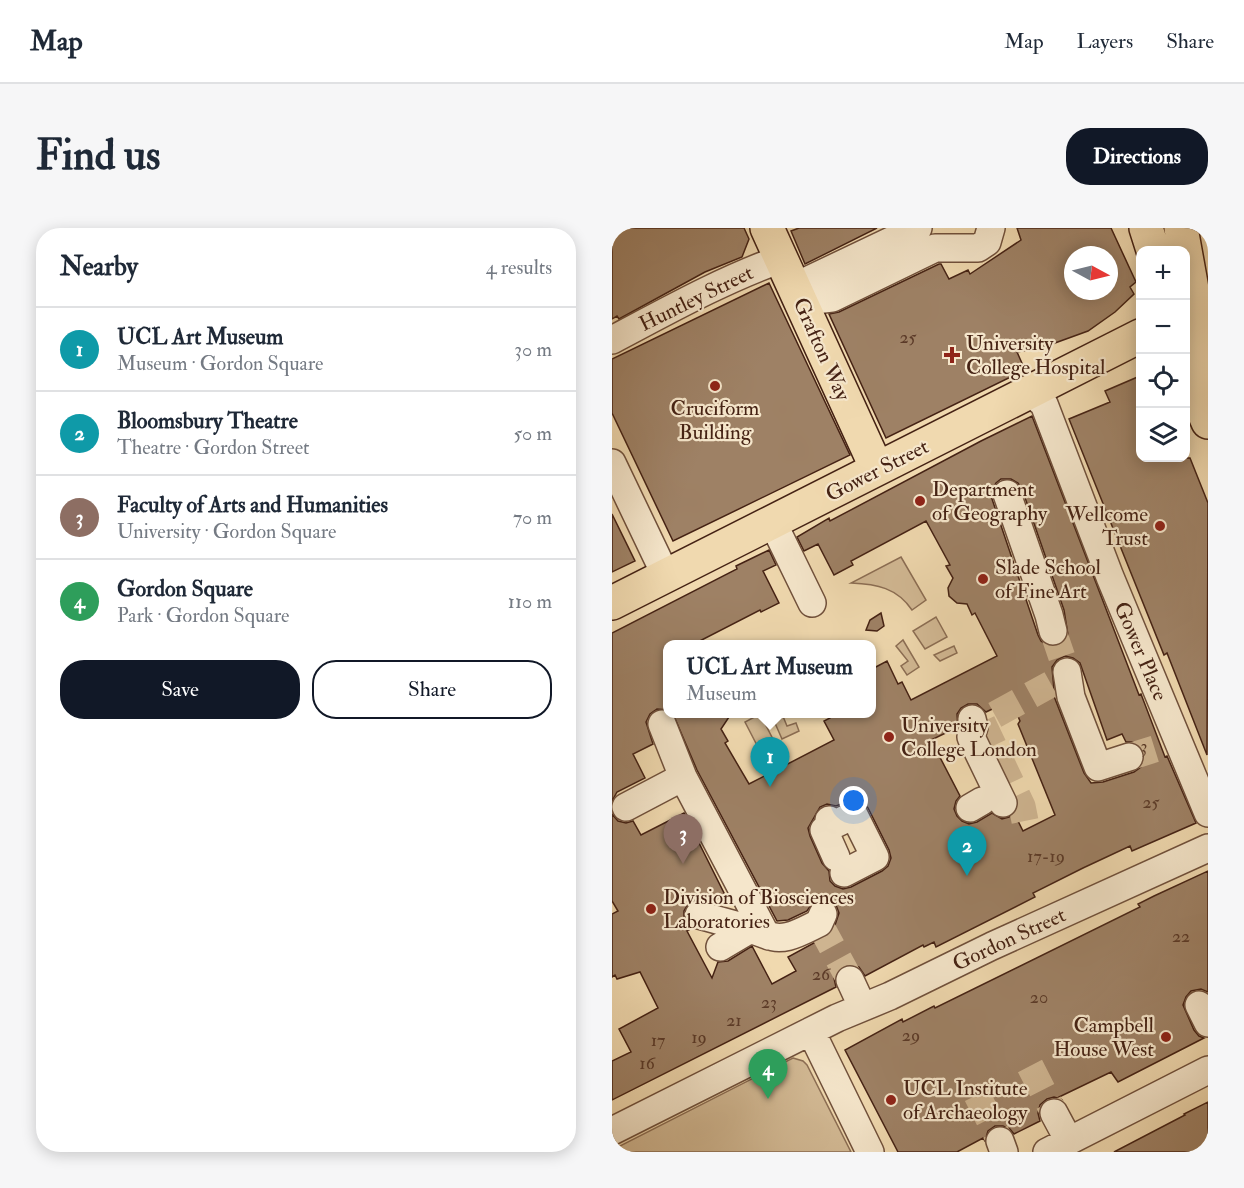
<!DOCTYPE html>
<meta charset="utf-8">
<style>
:root{--surface:#fff;--page:#f6f6f7;--text:#1f2937;--muted:#747a83;--line:#e0e1e3;--accent:#111827}
body{margin:0;font-family:"IM FELL Double Pica",serif;background:var(--page);color:var(--text)}
.controls{position:absolute;right:18px;top:18px;display:grid;overflow:hidden;border-radius:12px;box-shadow:0 3px 15px #0003}
.controls button{width:54px;height:54px;display:grid;place-items:center;padding:0;border:0;border-bottom:2px solid var(--line);background:var(--surface);color:var(--text);font:30px sans-serif}
.compass{position:absolute;left:452px;top:18px;width:54px;height:54px;border-radius:50%;background:var(--surface);box-shadow:0 3px 15px #0003;rotate:97deg}
.you{position:absolute;left:242px;top:573px;width:21px;height:21px;margin:-15px;border:4px solid #fff;border-radius:50%;background:#1a73e8;box-shadow:0 0 0 9px #1a73e833}
.badge{display:grid;place-items:center;width:39px;height:39px;border-radius:50%;background:var(--accent);color:#fff;font-size:20px;font-weight:700}
.pin{position:absolute;translate:-50% -50px;filter:drop-shadow(0 2px 3px #0008)}
.pin::after{content:'';position:absolute;top:32px;width:21px;height:18px;background:inherit;clip-path:polygon(0 0,100% 0,50% 100%)}
.popup{position:absolute;left:51px;top:412px;width:213px;height:78px;box-sizing:border-box;display:grid;place-content:center;border-radius:12px;background:var(--surface);filter:drop-shadow(0 2px 4px #0005);font-size:20px;white-space:nowrap;color:var(--muted)}
.popup b{font-size:22px;color:var(--text)}
.popup::after{content:'';position:absolute;left:50%;top:100%;margin-left:-12px;border:12px solid transparent;border-top-color:var(--surface)}
.list{margin:0;padding:0;list-style:none}
h2{display:flex;justify-content:space-between;align-items:center;height:78px;margin:0;padding:0 24px;font-size:26px}
h2 small{font-size:20px;font-weight:400;color:var(--muted)}
.list li{display:grid;grid-template-columns:39px 1fr auto;gap:18px;align-items:center;box-sizing:border-box;height:84px;padding:0 24px;border-top:2px solid var(--line)}
.list b{display:block;font-size:22px;white-space:nowrap}
.list p{margin:0;font-size:20px;white-space:nowrap;color:var(--muted)}
.list em{font-size:20px;font-style:normal;color:var(--muted)}
.actions{display:flex;gap:12px;padding:18px 24px}
.actions a{flex:1;padding:14px 0;border:2px solid var(--accent);border-radius:24px;text-align:center;font-size:21px;color:var(--accent)}
.actions .main{background:var(--accent);color:#fff}
.icon{flex:none;width:33px;height:33px;fill:none;stroke:currentColor;stroke-width:2;stroke-linecap:round;stroke-linejoin:round}
.map{position:relative;flex:none;width:596px;height:924px;overflow:hidden;border-radius:24px}
header{display:flex;align-items:center;gap:36px;box-sizing:border-box;height:84px;padding:0 30px;background:var(--surface);border-bottom:2px solid var(--line)}
header strong{font-size:28px}
nav{display:flex;gap:33px;margin-inline-start:auto;font-size:21px}
.intro{display:flex;align-items:center;justify-content:space-between;box-sizing:border-box;height:144px;padding:0 36px}
h1{margin:0;font-size:42px}
.button{padding:15px 27px;border-radius:24px;background:var(--accent);color:#fff;font-size:21px;font-weight:700}
main{display:flex;gap:36px;padding:0 36px}
aside{flex:1;background:var(--surface);border-radius:24px;box-shadow:0 3px 15px #0003}
.map>svg:first-child{display:block}
.green{fill:#d3ba95;stroke:#8c6e54;stroke-width:1.5}
.building{fill:#9e8165;stroke:#452214;stroke-width:1.5;fill-rule:evenodd}
.lines{fill:none;stroke-linecap:round;stroke-linejoin:round}
.minor-tunnel{stroke:#ceb490;stroke-width:27;stroke-dasharray:27 14;stroke-linecap:butt}
.minor-casing{stroke:#70503b;stroke-width:30}
.major-casing{stroke:#452214;stroke-width:36}
.highway-casing{stroke:#452214;stroke-width:36}
.minor{stroke:#f5e6cb;stroke-width:27}
.major{stroke:#f0d9af;stroke-width:33}
.highway{stroke:#f0d9af;stroke-width:33}
.poi-dot{fill:#8f2418;stroke:#f5e6cb;stroke-width:2}
.labels{text-anchor:middle;stroke-width:4.5;stroke-linejoin:round;paint-order:stroke}
.number-label{font-size:18px;fill:#5b3a28}
.street-label{font-size:21px;fill:#452214;stroke:#f5e6cb}
.poi-label{font-size:21px;fill:#452214;stroke:#f5e6cb;text-anchor:start}
</style>
<header>
<strong>Map</strong>
<nav><a>Map</a><a>Layers</a><a>Share</a></nav>
</header>
<div class="intro"><h1>Find us</h1><a class="button">Directions</a></div>
<main>
<aside>
<h2>Nearby<small>4 results</small></h2>
<ul class="list">
<li><span class="badge" style="background:#0f9aa8">1</span><div><b>UCL Art Museum</b><p>Museum · Gordon Square</p></div><em>30 m</em></li>
<li><span class="badge" style="background:#0f9aa8">2</span><div><b>Bloomsbury Theatre</b><p>Theatre · Gordon Street</p></div><em>50 m</em></li>
<li><span class="badge" style="background:#8d6e63">3</span><div><b>Faculty of Arts and Humanities</b><p>University · Gordon Square</p></div><em>70 m</em></li>
<li><span class="badge" style="background:#2e9e5b">4</span><div><b>Gordon Square</b><p>Park · Gordon Square</p></div><em>110 m</em></li>
</ul>
<div class="actions"><a class="main">Save</a><a>Share</a></div>
</aside>
<div class="map">
<svg width="596" height="924" viewBox="0 0 596 924">
<rect width="100%" height="100%" fill="#f0d9af"/>
<filter id="stains"><feTurbulence type="fractalNoise" baseFrequency=".00333" numOctaves="4"/><feColorMatrix values="0 0 0 0 .2 0 0 0 0 .09 0 0 0 0 .02 0 0 0 .5 -.17"/></filter>
<radialGradient id="worn" r=".72"><stop offset=".6" stop-color="#630" stop-opacity="0"/><stop offset="1" stop-color="#630" stop-opacity=".3"/></radialGradient>
<path class="green" d="M289 329 314 372 300 382C285 360 265 356 239 355Z
M324 389 335 409 313 421 301 403Z
M291 412 307 439 295 447 289 438 296 433 284 418Z
M342 418 345 425 328 433 322 427Z
M148 486 164 517 149 525 133 494Z
M159 486H170L175 498 184 495 187 503 170 511Z
M181 830 191 833 195 837 239 924H0V922Z"/>
<path class="building" d="M0 0H132L137 11 130 29 93 44 7 91 5 88 0 91Z
M187 0H265L193 36 179 3Z
M405 0H499L524 54 518 59 522 66 503 84 476 103 432 119 405 124 413 142 274 210 217 86 227 84 327 36H329L337 51 356 42 358 46 409 12ZM461 27H497V63H461Z
M157 55 238 227 61 313 0 185V131Z
M528 148V230H578L596 275 595 527 555 425 552 427 457 191 498 174 493 163Z
M420 188 527 467 529 466 553 529 555 528 584 595 520 623 518 618 471 640 421 665 423 669 324 719 322 714 312 719 311 717 253 748 247 739 239 736 231 738 226 742 222 750 224 759 0 872V833L19 824 7 801 46 780 28 744 5 751 3 747 0 749V686L6 683 0 673V586L6 593 14 595 21 593 29 607 72 585 113 667 99 674 82 672 76 676 72 683V692L80 700 75 703 100 750 106 734 116 733 140 718 160 756 184 743 176 729 224 703 222 700 227 685 224 677 218 672 209 670 201 674 195 683 176 692 165 693 85 542 61 486H119L109 501 116 513 113 515 137 556 222 512 212 493 218 490 216 486H260V441L275 433 286 456 290 454 299 472 385 428 363 385 360 387 355 376 345 375 337 368 336 360 341 350 334 338 338 337 314 293 239 333 241 337 222 347 206 316 192 323 185 309 217 290 218 293 369 213ZM389 251H399L406 255 410 261 452 382 456 407 452 414 445 418H436L429 413 426 407 380 271V262L384 255ZM453 428 461 430 468 435 495 512 510 506 514 514H521L527 517 532 524V533L529 539 522 544 491 554 479 555 472 545 440 463 442 462 440 439 445 432ZM399 472 408 493 406 496 443 587 411 603 402 585 397 589 390 591 380 585 365 594 357 596 350 593 345 588 342 581 344 573 348 568 319 512 346 499 345 486 349 480 356 476H365L374 484ZM243 571 250 574 256 580 277 622 279 630 276 638 270 643 239 659 231 661 223 658 218 653 217 643 210 635 198 608 196 600 208 579 215 576 224 578Z
M0 286 23 333 0 344Z
M157 322 164 337 151 343 167 375 149 384 148 382 80 417H56V482L45 481 38 486 34 494 41 516 21 526 33 550 5 564 0 573V405L125 341 124 338Z
M269 385 272 398 265 403 254 402 258 392Z
M596 643V764L589 761 579 763 574 769 571 777 582 802 587 808 592 810 506 854 499 844 447 869 449 871 442 869 435 871 428 877 426 885 428 893 402 906 398 901 391 898H383L376 903 373 913 371 910 345 924H286L233 822 290 791 291 794 322 778 323 780 528 679 526 676 542 668Z
M596 874V924H502L573 887 572 886Z"/>
<g class="lines">
<path class="minor-tunnel" d="M441 403 455 444
M517 529 549 519
M413 593 410 578 370 494 439 456
M207 695 238 752
M418 838 442 885
M365 867 388 913"/>
<defs>
<path id="minor" d="M182 59 306 0
M191 78 203 72 220 70 323 20H366L375 14 379 0
M0 112C55 83 110 52 169 31
M421 161 426 171 432 176 498 349 596 585
M0 235 54 348
M395 266 437 387 441 403
M161 295 200 375
M455 444 459 469 486 539 517 529
M360 491 362 499 359 509 391 575
M50 496 71 549
M14 579 71 549 153 705C169 717 192 702 207 695L211 686
M358 580 370 573
M217 592 221 597 242 587 263 629 232 645
M221 597 212 602 224 629
M87 687 138 701 157 708
M108 719 147 696
M238 752 250 778
M587 777 596 795
M199 803 258 924
M442 885 457 913
M0 903 225 790 278 768 380 718 596 620
M388 913 392 924
M435 924 596 842"/>
<path id="major" d="M155 0 265 241
M0 375 528 108"/>
<path id="highway" d="M534 0 541 22
M569 0 596 150
M574 143 596 194"/>
</defs>
<use href="#minor" class="minor-casing"/>
<use href="#major" class="major-casing"/>
<use href="#highway" class="highway-casing"/>
<use href="#minor" class="minor"/>
<use href="#major" class="major"/>
<use href="#highway" class="highway"/>
</g>
<g class="poi-dot">
<path d="M337 118h6v6h6v6h-6v6h-6v-6h-6v-6h6z"/>
<circle cx="103" cy="158" r="6"/>
<circle cx="308" cy="273" r="6"/>
<circle cx="548" cy="298" r="6"/>
<circle cx="371" cy="351" r="6"/>
<circle cx="277" cy="509" r="6"/>
<circle cx="39" cy="681" r="6"/>
<circle cx="554" cy="809" r="6"/>
<circle cx="279" cy="872" r="6"/>
</g>
<g class="labels">
<g class="number-label">
<text x="296" y="115">25</text>
<text x="532" y="524">3</text>
<text x="539" y="580">25</text>
<text x="434" y="634">17-19</text>
<text x="569" y="714">22</text>
<text x="209" y="752">26</text>
<text x="427" y="775">20</text>
<text x="157" y="780">23</text>
<text x="122" y="798">21</text>
<text x="299" y="813">29</text>
<text x="87" y="815">19</text>
<text x="46" y="818">17</text>
<text x="35" y="841">16</text>
</g>
<g class="street-label">
<text transform="translate(84 70) rotate(-26)" y="7">Huntley Street</text>
<text transform="translate(210 121) rotate(66)" y="7">Grafton Way</text>
<text transform="translate(265 242) rotate(-27)" y="7">Gower Street</text>
<text transform="translate(529 423) rotate(67)" y="7">Gower Place</text>
<text transform="translate(397 711) rotate(-25)" y="7">Gordon Street</text>
</g>
<g class="poi-label">
<text x="354" y="122">University<tspan x="354" dy="24">College Hospital</tspan></text>
<text x="103" y="187" text-anchor="middle">Cruciform<tspan x="103" dy="24">Building</tspan></text>
<text x="320" y="268">Department<tspan x="320" dy="24">of Geography</tspan></text>
<text x="536" y="293" text-anchor="end">Wellcome<tspan x="536" dy="24">Trust</tspan></text>
<text x="383" y="346">Slade School<tspan x="383" dy="24">of Fine Art</tspan></text>
<text x="289" y="504">University<tspan x="289" dy="24">College London</tspan></text>
<text x="51" y="676">Division of Biosciences<tspan x="51" dy="24">Laboratories</tspan></text>
<text x="542" y="804" text-anchor="end">Campbell<tspan x="542" dy="24">House West</tspan></text>
<text x="291" y="867">UCL Institute<tspan x="291" dy="24">of Archaeology</tspan></text>
</g>
</g>
<rect width="100%" height="100%" filter="url(#stains)"/>
<rect width="100%" height="100%" fill="url(#worn)"/>
</svg>
<div class="controls">
<button>+</button>
<button>−</button>
<button><svg class="icon" aria-label="locate" viewBox="0 0 24 24"><circle cx="12" cy="12" r="6"/><path d="M12 2v4M12 18v4M2 12h4M18 12h4"/></svg></button>
<button><svg class="icon" aria-label="layers" viewBox="0 0 24 24"><path d="M12 4l9 5-9 5-9-5zM3 14l9 5 9-5"/></svg></button>
</div>
<svg class="compass" viewBox="-18 -18 36 36"><path d="M0-13l5 13h-10z" fill="#e53935"/><path d="M0 13l5-13h-10z" fill="#747a83"/></svg>
<div class="you"></div>
<div class="pin badge" style="left:158px;top:559px;background:#0f9aa8">1</div>
<div class="popup"><b>UCL Art Museum</b>Museum</div>
<div class="pin badge" style="left:355px;top:648px;background:#0f9aa8">2</div>
<div class="pin badge" style="left:71px;top:636px;background:#8d6e63">3</div>
<div class="pin badge" style="left:156px;top:871px;background:#2e9e5b">4</div>
</div>
</main>
